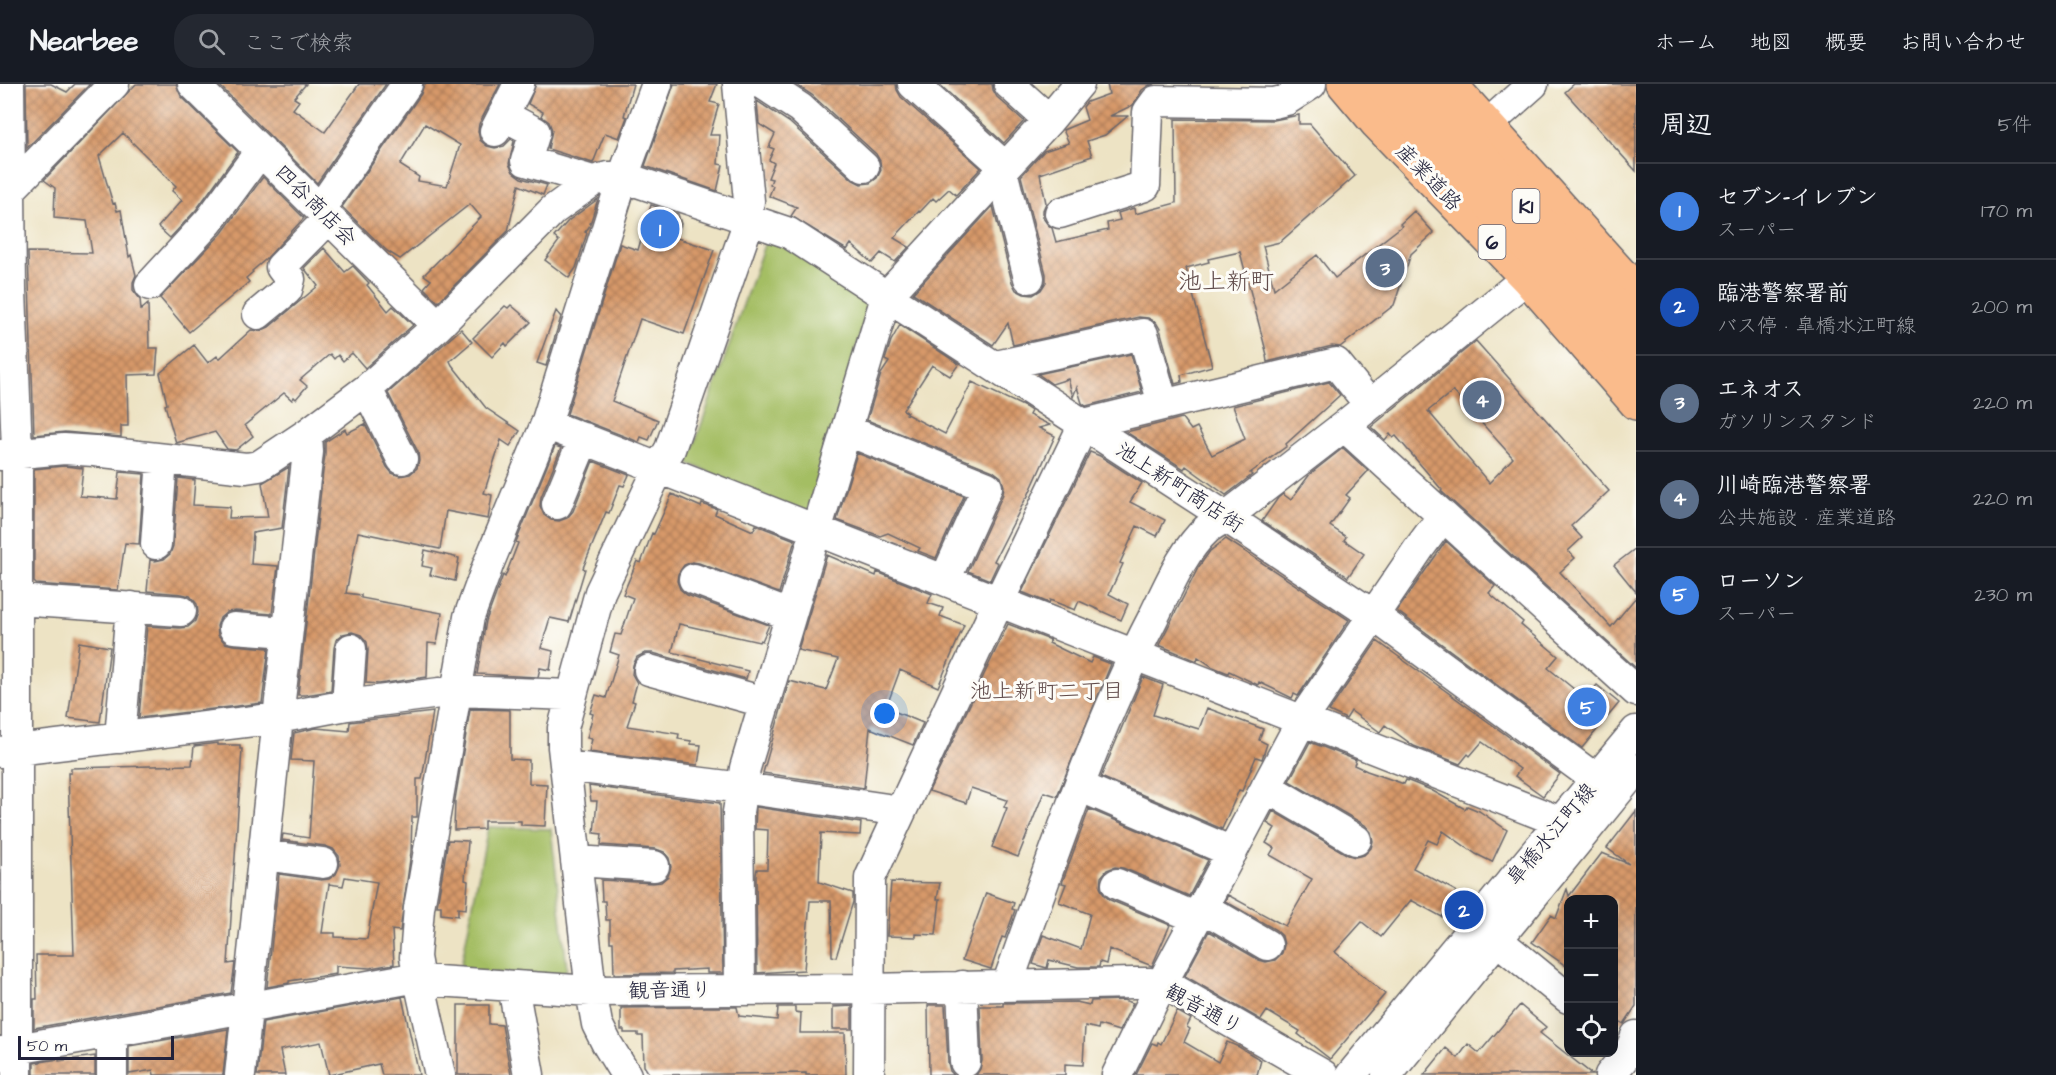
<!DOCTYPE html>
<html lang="ja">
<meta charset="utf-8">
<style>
:root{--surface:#171b24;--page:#242831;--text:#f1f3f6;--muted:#9ea1a6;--line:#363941;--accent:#d1495b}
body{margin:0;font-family:"Architects Daughter","Klee One",sans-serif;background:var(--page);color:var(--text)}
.controls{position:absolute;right:18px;bottom:18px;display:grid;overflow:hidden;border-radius:12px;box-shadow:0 6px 24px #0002}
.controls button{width:54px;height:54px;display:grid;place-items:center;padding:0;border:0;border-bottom:2px solid var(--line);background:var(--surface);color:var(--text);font:30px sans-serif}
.scale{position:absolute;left:18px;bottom:15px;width:156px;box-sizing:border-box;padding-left:6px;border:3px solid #22223b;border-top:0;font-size:16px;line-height:21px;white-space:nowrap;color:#22223b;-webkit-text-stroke:4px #fdfcf7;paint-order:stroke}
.you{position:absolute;left:885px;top:630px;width:21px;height:21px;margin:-15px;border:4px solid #fff;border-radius:50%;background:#1a73e8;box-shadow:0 0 0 9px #1a73e833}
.badge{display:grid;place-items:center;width:39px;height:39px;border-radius:50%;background:var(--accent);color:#fff;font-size:20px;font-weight:700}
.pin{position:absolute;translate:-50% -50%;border:3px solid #fff;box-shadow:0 2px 6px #0006}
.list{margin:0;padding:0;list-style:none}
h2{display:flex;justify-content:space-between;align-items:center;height:78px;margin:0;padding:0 24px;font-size:26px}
h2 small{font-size:20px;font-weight:400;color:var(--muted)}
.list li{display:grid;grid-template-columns:39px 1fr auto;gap:18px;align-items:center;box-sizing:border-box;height:96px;padding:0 24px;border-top:2px solid var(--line)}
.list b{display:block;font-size:22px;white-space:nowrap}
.list p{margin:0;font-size:20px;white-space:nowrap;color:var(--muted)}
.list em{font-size:20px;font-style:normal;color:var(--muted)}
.icon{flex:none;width:33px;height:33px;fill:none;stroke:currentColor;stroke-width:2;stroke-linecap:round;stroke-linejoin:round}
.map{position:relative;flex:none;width:1636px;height:991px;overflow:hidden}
header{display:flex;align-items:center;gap:36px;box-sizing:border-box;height:84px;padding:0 30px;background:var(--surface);border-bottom:2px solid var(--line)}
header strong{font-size:28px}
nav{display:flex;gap:33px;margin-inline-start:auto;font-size:21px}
.search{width:420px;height:54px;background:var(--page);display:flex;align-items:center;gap:15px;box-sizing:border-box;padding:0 21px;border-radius:24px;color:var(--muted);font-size:22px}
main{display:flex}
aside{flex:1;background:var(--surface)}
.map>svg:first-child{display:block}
.park{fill:#a4be64;stroke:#637050;stroke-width:1.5}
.building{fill:url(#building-cross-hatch);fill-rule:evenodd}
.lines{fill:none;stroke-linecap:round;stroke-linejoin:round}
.minor-casing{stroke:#69666b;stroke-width:33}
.major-casing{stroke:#69666b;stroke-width:36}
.highway-casing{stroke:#69666b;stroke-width:36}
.minor{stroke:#fff;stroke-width:30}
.major{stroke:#fabb8b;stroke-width:33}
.highway{stroke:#fabb8b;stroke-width:33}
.labels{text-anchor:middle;stroke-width:6;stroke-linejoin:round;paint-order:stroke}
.shield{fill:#fdfcf7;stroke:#646373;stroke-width:1.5}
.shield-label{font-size:20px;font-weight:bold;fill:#22223b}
.street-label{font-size:21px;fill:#22223b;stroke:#fdfcf7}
.neighbourhood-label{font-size:22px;fill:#614c4b;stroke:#fdfcf7}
.quarter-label{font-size:24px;fill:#614c4b;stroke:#fdfcf7}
</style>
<header>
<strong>Nearbee</strong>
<div class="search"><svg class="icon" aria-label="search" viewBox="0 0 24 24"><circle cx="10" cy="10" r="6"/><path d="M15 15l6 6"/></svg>ここで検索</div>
<nav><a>ホーム</a><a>地図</a><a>概要</a><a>お問い合わせ</a></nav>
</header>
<main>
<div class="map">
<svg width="1636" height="991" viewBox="0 0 1636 991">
<defs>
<pattern id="building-cross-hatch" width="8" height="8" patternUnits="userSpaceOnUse" patternTransform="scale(1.5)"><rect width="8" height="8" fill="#d79969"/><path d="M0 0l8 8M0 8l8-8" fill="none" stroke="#ae7c58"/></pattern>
</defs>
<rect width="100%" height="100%" fill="#fdfcf7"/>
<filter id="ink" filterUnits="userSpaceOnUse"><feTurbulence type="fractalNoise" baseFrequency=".0167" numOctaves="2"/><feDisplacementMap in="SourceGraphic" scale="12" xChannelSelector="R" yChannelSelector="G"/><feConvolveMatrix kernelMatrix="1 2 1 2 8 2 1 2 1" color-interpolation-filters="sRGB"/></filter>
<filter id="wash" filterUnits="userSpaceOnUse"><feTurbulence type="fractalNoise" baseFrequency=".008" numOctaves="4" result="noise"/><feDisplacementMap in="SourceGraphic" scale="24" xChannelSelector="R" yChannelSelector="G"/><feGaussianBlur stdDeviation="1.35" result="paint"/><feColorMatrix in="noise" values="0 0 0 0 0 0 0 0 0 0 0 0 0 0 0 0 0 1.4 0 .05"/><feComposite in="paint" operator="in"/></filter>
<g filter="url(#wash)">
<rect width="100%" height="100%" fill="#ede3c4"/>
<path class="park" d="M774 156 871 213 809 429 800 428 688 379 765 158Z
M488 743 551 745 567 884 562 893 460 887Z"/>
<g id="blocks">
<path class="building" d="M26 0H51L67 8 75 0H90L27 64Z
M136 0H176L181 12 238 68 196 126 170 154 158 143 182 116 172 107 176 102 123 49 99 72 113 120 115 119 117 127 121 126 129 173 131 171 136 191 133 198V206L140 215 141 226 148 220 149 264H158L156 290 127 291 128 342H121V353L65 348 34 351 28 168 92 169 87 137 54 134 55 104 44 96Z
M218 0H306L294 14 299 17 293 25 325 48 359 0H386L317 99Z
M424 0H500L479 40 478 47 480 56 487 62 495 64 504 62 511 55 514 57 509 80 513 88 521 94 547 101 543 111 519 101 508 147 438 218 424 204 431 196 424 191 481 133 470 120 400 175 387 167 342 123 421 10ZM425 40 460 61 447 102 418 97 419 93 400 81Z
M536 0H633L624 32 627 33 619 54 605 49 593 79 548 65 552 46 549 38 541 32 543 28 528 20Z
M674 0H717L710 18 719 20 710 51H720L718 80 723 81 717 107 645 82Z
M795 0H896L897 6 901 13 981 84 956 111 949 105 936 117 933 114 920 128 919 127 894 154 909 163 895 178 881 169 872 179 851 160 847 166 791 132 797 123 769 112 773 102 770 100 772 95 768 94 774 79 769 76 774 65 769 63 775 50 759 40 757 17 789 38 853 96 861 100 870 99 877 94 881 86 880 77 876 70 812 11Z
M939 0H992L993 6 997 13 1024 37 1004 59Z
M1107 0H1155L1148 2 1142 6 1133 21 1110 32H1128L1105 51 1087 57 1092 72 1040 90 1046 119 1043 126V134L1048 141 1052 144 1056 158 1108 146 1107 139 1120 136 1118 129 1134 124 1135 130 1176 119 1175 35 1274 36 1299 31V40H1310L1355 92 1280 158 1263 162 1274 205 1317 171 1335 194 1402 142 1400 140 1414 127 1434 149 1411 170 1394 221 1340 263 1332 262 1267 278 1266 271H1267L1240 168 1208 175 1209 178 1186 184 1212 282 1181 291 1182 298 1175 300 1160 245 1156 238 1148 234 1139 233 1013 261 1008 239 993 261 913 209 993 122 1012 198 1016 206 1024 210 1033 211 1041 206 1046 198V190L1021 92 1044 67 1069 59 1063 46 1087 36 1083 23 1087 18 1109 10Z
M1574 0H1636V87L1565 8Z
M263 93 304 134 265 176 252 187 253 188 246 194 249 198 189 248 160 214 222 149Z
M598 115 589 143 585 148 587 149 576 184 569 194 545 176 559 157 554 153 568 137Z
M651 121 678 130 681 140 677 154 714 166 684 250 640 235 612 317 658 336 649 356 641 353 639 358 567 330 620 160 638 166Z
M324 164 345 188 353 182 369 199 367 201 388 227 393 222 413 241 365 284 352 269 343 277 338 271 334 275 330 270 300 296 307 302 296 315 294 313 292 316 284 309 245 341 253 352 236 366 227 365 215 348 176 359 165 321 167 320 160 289 194 261 208 279 217 272 219 275 251 246 260 247 269 243 318 202 304 184Z
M511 221 531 238 507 262 505 259 492 273 473 254 505 222 508 224Z
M556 227 561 233 546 282 537 279Z
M900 241 959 280 950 292 932 281 903 326 907 328 906 330 945 350 972 298 1025 323 1031 327 1029 331 1050 341 1039 344 1055 352 1027 414H1026L994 477 998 479 990 496 968 487 1003 410 1004 402 1001 393 993 387 867 336 881 290 889 278 885 276 891 257Z
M461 245 472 258 450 277 452 281 486 324 520 347 510 362 501 356 484 409 492 411 488 435 446 427 440 465 358 448 346 509 361 511V514L442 529 437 560 428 559 427 593 379 600 366 599 368 566 367 558 361 551 352 548 343 550 336 556 334 564 331 607 305 611H298L325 370V358L345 345 347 349 365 340 387 383 392 389 400 392 410 390 417 384 419 377 418 368 388 309Z
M1476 257 1609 407 1571 442 1582 454 1568 467 1575 474 1560 488 1611 543 1636 513V584L1441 407 1442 406 1396 352 1393 354 1390 350 1385 356 1371 343ZM1453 307 1513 374 1489 399 1428 327Z
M1131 270 1142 308 1086 322 1082 319 1077 303 1073 313 1068 295 1052 300 1038 290Z
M1329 298 1340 311 1286 360 1287 362 1250 389 1252 391 1226 411 1186 382 1184 385 1126 348 1182 334 1191 346 1197 343 1212 371 1245 355 1233 322Z
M555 362 561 364 541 413 540 422 544 431 551 436 559 437 567 434 573 427 593 377 629 391 624 402 620 401 609 429 606 428 583 484 585 485 569 538 550 534 541 564 553 567 550 586 540 584 538 593 477 590 486 537 503 491 505 493 518 459 516 458Z
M1343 364 1368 387 1346 411 1350 414 1330 442 1346 453 1344 456 1364 470 1348 493 1262 437 1278 414 1283 410 1291 416 1310 390Z
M1090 368 1100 372 1142 399 1130 418 1165 436 1157 452 1137 442 1120 479 1123 480 1109 510 1128 520 1121 536 1079 517 1075 526 1050 516 1049 519 1022 508Z
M857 369 964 412 936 474 918 467 920 464 888 449 880 452 837 436Z
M64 382 83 384 80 412 117 415 120 388 144 390 139 460 125 459 118 506 36 500 34 498V385Z
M289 383 282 444 253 449 251 480 278 482 272 530 235 527 227 528 220 534 217 542 218 551 225 559 233 561 269 564 262 619 139 634 147 542 180 544 188 543 195 537 198 529 197 520 190 512 182 510 147 507 150 476 155 477 164 475 170 470 173 462 178 394 195 396 193 421 230 423 229 434 268 433 262 399Z
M672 410 701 423 702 420 717 425 715 430 753 447 756 441 795 456 779 509 699 479 692 478 684 481 678 490 677 497 680 505 687 511 769 541 762 557 760 556 759 558 679 540 672 568 748 587 746 595 653 569H645L637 573 633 581 632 590 637 599 632 617 635 618 627 642 679 650 678 655 691 657V660L701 661 698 681 589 668 592 655 587 654 593 630 590 629 596 611 606 614 619 571 610 568 615 550 621 551 633 514 623 510 637 477 641 479 652 449 654 450Z
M1226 455 1349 536 1298 612 1294 610 1292 614 1259 598 1258 601 1229 587 1228 589 1213 583 1198 573 1197 577 1159 561 1198 484 1210 467Z
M1446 457 1495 502 1489 509 1523 538 1521 541 1558 572 1548 584 1585 614 1597 601 1619 619 1582 664 1397 527Z
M1636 464V508L1614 481Z
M425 466 459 474 455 497 430 491 432 484 422 482Z
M827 471 876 492 877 488 932 510 928 519 943 524 940 532 964 541 938 603 900 586 886 624 923 639 913 661 870 644 864 704 763 689 789 597 826 606 838 575 798 566Z
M1008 540 1050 556 1049 559 1090 579 1093 573 1111 580 1057 712 1044 708 1018 773 992 763 1007 724 1004 723 1007 716 971 704 966 719 929 707Z
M1377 557 1560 690 1543 712 1515 692 1520 685 1482 658 1470 672 1468 670 1460 680 1414 662 1385 641 1380 648 1351 627 1346 635 1329 627Z
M79 558 110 563 100 638 68 634Z
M1143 593 1163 601 1153 631 1199 645 1207 624 1263 645 1259 656 1267 660 1262 675 1256 673 1242 707 1239 706 1222 745 1101 693Z
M476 625 510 626V675L529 676V699L547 700 545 742 521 741V737H484V745L454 746 455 716 470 626Z
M433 628 422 695H417V733H412L411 768 400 847 392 846 394 880 370 884 336 882V890L289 897V899L267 903 279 790 321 796 329 795 336 790 340 781 339 772 333 765 325 762 282 756 283 750 309 754 314 677 291 676 294 649 316 644 349 647 350 638ZM345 793 377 798 367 855 335 853V849H322L329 800 343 802Z
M1310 658 1356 676 1354 681 1367 687 1404 700 1406 696 1431 706 1465 725 1467 722 1479 727 1507 746 1492 778 1476 770 1443 747 1437 760 1428 756 1413 784 1456 807 1442 833 1411 816 1381 853 1362 838 1335 868 1385 910 1330 975 1298 950 1300 947 1267 927 1261 936 1185 892 1209 847 1259 876 1266 878 1275 876 1282 869 1284 861 1282 852 1276 846 1225 817 1228 811 1285 842 1312 795 1270 771 1274 764 1266 759 1275 744 1267 739 1273 727 1348 771 1355 773 1364 771 1371 764 1373 757 1371 748 1365 741 1289 697Z
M218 659V661H240V665H242L228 880 235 879 231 909 34 944V915H37L36 871H74L68 689H71V684L192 681 194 662Z
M589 702 720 719 723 889H707V885L673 887V889L614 890 613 858H610V836H606L605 817H602L601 796 653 799 661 798 668 792 671 783 669 774 664 768 656 765 601 761 602 750 594 749 597 717H591Z
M756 723 861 739 860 751 821 749 819 798 853 809V818L836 873 832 872 831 817H810L804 886 757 889 756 791 757 785H767L768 746 755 745Z
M1089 725 1208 776 1189 812 1123 784 1115 783 1107 786 1101 793 1100 803 1104 811 1110 816 1170 841 1152 882 1109 865 1106 880 1100 878 1099 883H1078L1049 876 1047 884 1033 880 1043 851 1081 865 1090 830 1059 818 1066 800 1062 799Z
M1636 727V922L1624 940 1614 934V816H1569V884L1532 858 1551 831 1556 834 1567 805 1569 812 1602 769 1629 780 1607 764Z
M448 756 468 757 465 796 468 797 466 825 458 824V832L441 830V822H437Z
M891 798 940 799 937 815H940L936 851 916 850V853L887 852Z
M986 809 1014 819 1012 825 1015 826 1005 854 1002 853 991 885 962 876Z
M402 913 419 991H382L379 980 329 991 321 958 280 966 285 991H257L263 938Z
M1123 916 1133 919 1119 947 1099 941 1098 945 1085 942 1083 981 1065 980V991H976L980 985 982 977 980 922H1003V919L1076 918 1090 921 1091 917Z
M458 921H489V940L502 941 511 991H458Z
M928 921H945L948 979 950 987 954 991H929Z
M1520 921 1546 943 1540 949 1593 991H1424L1446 964 1458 974 1468 960 1479 969Z
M852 922V945H833V923Z
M703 923H737L739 932 777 936 778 923H795V928L801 929 800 949H845L846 991H806V989L650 991 644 982 643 952H638V949H624V946H621V924Z
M1177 927 1191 935 1187 943 1190 945 1184 958 1218 978 1227 958 1239 963 1261 976 1257 991H1136L1152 959 1157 961 1158 958 1161 960Z
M228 945 223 991H154L153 986 129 990V962Z
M95 972V991H34V979L59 975V977Z"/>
</g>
</g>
<g filter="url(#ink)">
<use href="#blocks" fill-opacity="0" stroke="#69666b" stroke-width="1.5"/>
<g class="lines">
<defs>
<path id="minor" d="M9 0 11 206 17 368V991
M193 0 438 242
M763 0 800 24 864 83
M913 0 1005 83
M1009 0 1049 36
M503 31 535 48 526 77 593 97
M1487 41 1533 0
M495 47 519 0
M1002 87 1029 194
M11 105 114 0
M320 125 407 0
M1060 129 1145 102 1148 28 1156 17 1274 19 1286 16 1311 0
M150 201 209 137 261 66
M258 230 287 206 290 195 281 183 329 134
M996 282 1143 250 1163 320
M367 305 402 375
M546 340 1561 738
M1344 342 1636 607
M846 346 987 403 945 496
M0 371 64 365 94 367 246 384 259 382 307 350 367 305 438 242 553 126 593 97 608 93H623L789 149 1226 433 1373 531 1597 696
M557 420 584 354
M156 460 162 375
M694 495 790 531
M17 516 181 527
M234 544 287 548
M649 586 764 618
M347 621 351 565
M120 654 131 523
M0 668 278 634 347 621 455 607 572 611
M566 682 743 704 901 727
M1079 702 1232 768
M1266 703 1356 756
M263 771 323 779
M576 777 654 782
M1117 800 1197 834
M1202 823 1267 861
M1497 856 1568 914
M1007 901C1052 777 1092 651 1153 534 1168 504 1182 468 1207 445 1213 440 1220 437 1226 433L1344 342 1527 194
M513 902 529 991
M962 902 965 978
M740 905 738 728 745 684 886 213 1049 36 1079 0
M112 949V991
M0 968 407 895 591 907 869 905 1134 899H1151L1175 906 1323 991
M240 991 278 634 308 368 307 350
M440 991 419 896 415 873 419 824 469 533 488 481 546 340 623 93 657 0
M626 991 607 960 597 940 591 907 563 663V644L600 508 659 384 670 365 746 145 749 117 738 0
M869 991 870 794 999 517 1084 340 1336 279 1370 321
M1117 991 1161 901 1302 636 1420 463 1443 432
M1351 991 1636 647
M1387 991 1636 685
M1610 991 1631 965 1636 952"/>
<path id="major" d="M1344 0 1377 39 1527 194 1636 319
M1450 0 1636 207"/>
<path id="highway" d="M1380 0 1636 281
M1417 0 1636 245"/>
</defs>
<use href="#minor" class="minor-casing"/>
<use href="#major" class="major-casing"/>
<use href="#highway" class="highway-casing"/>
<use href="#minor" class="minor"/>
<use href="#major" class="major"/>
<use href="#highway" class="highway"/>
</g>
</g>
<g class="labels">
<g class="shield">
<rect x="1512.5" y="105" width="27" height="34" rx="4.5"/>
<rect x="1478.5" y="141" width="27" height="34" rx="4.5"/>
</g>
<g class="shield-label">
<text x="1526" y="129">K1</text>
<text x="1492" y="165">6</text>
</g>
<g class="street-label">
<text transform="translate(1429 93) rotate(46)" y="7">産業道路</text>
<text transform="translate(316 121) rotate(45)" y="7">四谷商店会</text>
<text transform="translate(1180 403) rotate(33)" y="7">池上新町商店街</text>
<text transform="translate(1551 750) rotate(-50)" y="7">皐橋水江町線</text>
<text transform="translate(670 906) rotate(-1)" y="7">観音通り</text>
<text transform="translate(1204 925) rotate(28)" y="7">観音通り</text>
</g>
<g class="neighbourhood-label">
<text x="1047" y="614">池上新町二丁目</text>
</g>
<g class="quarter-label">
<text x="1226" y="205">池上新町</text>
</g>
</g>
</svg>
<div class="controls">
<button>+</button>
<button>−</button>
<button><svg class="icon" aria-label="locate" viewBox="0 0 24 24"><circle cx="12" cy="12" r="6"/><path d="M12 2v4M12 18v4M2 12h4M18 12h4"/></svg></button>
</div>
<div class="scale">50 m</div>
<div class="you"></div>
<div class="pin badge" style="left:660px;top:145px;background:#3f7fe0">1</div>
<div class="pin badge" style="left:1464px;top:826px;background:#1a4fb4">2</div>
<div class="pin badge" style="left:1385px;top:184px;background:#5c6f8a">3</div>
<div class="pin badge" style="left:1482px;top:316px;background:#5c6f8a">4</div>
<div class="pin badge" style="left:1587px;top:623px;background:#3f7fe0">5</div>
</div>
<aside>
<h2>周辺<small>5件</small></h2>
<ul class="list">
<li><span class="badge" style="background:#3f7fe0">1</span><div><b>セブン-イレブン</b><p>スーパー</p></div><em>170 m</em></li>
<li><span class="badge" style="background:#1a4fb4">2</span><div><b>臨港警察署前</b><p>バス停 · 皐橋水江町線</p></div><em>200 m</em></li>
<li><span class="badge" style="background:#5c6f8a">3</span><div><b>エネオス</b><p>ガソリンスタンド</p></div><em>220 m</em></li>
<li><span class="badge" style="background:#5c6f8a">4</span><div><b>川崎臨港警察署</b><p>公共施設 · 産業道路</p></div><em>220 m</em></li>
<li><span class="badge" style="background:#3f7fe0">5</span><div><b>ローソン</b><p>スーパー</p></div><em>230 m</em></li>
</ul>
</aside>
</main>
